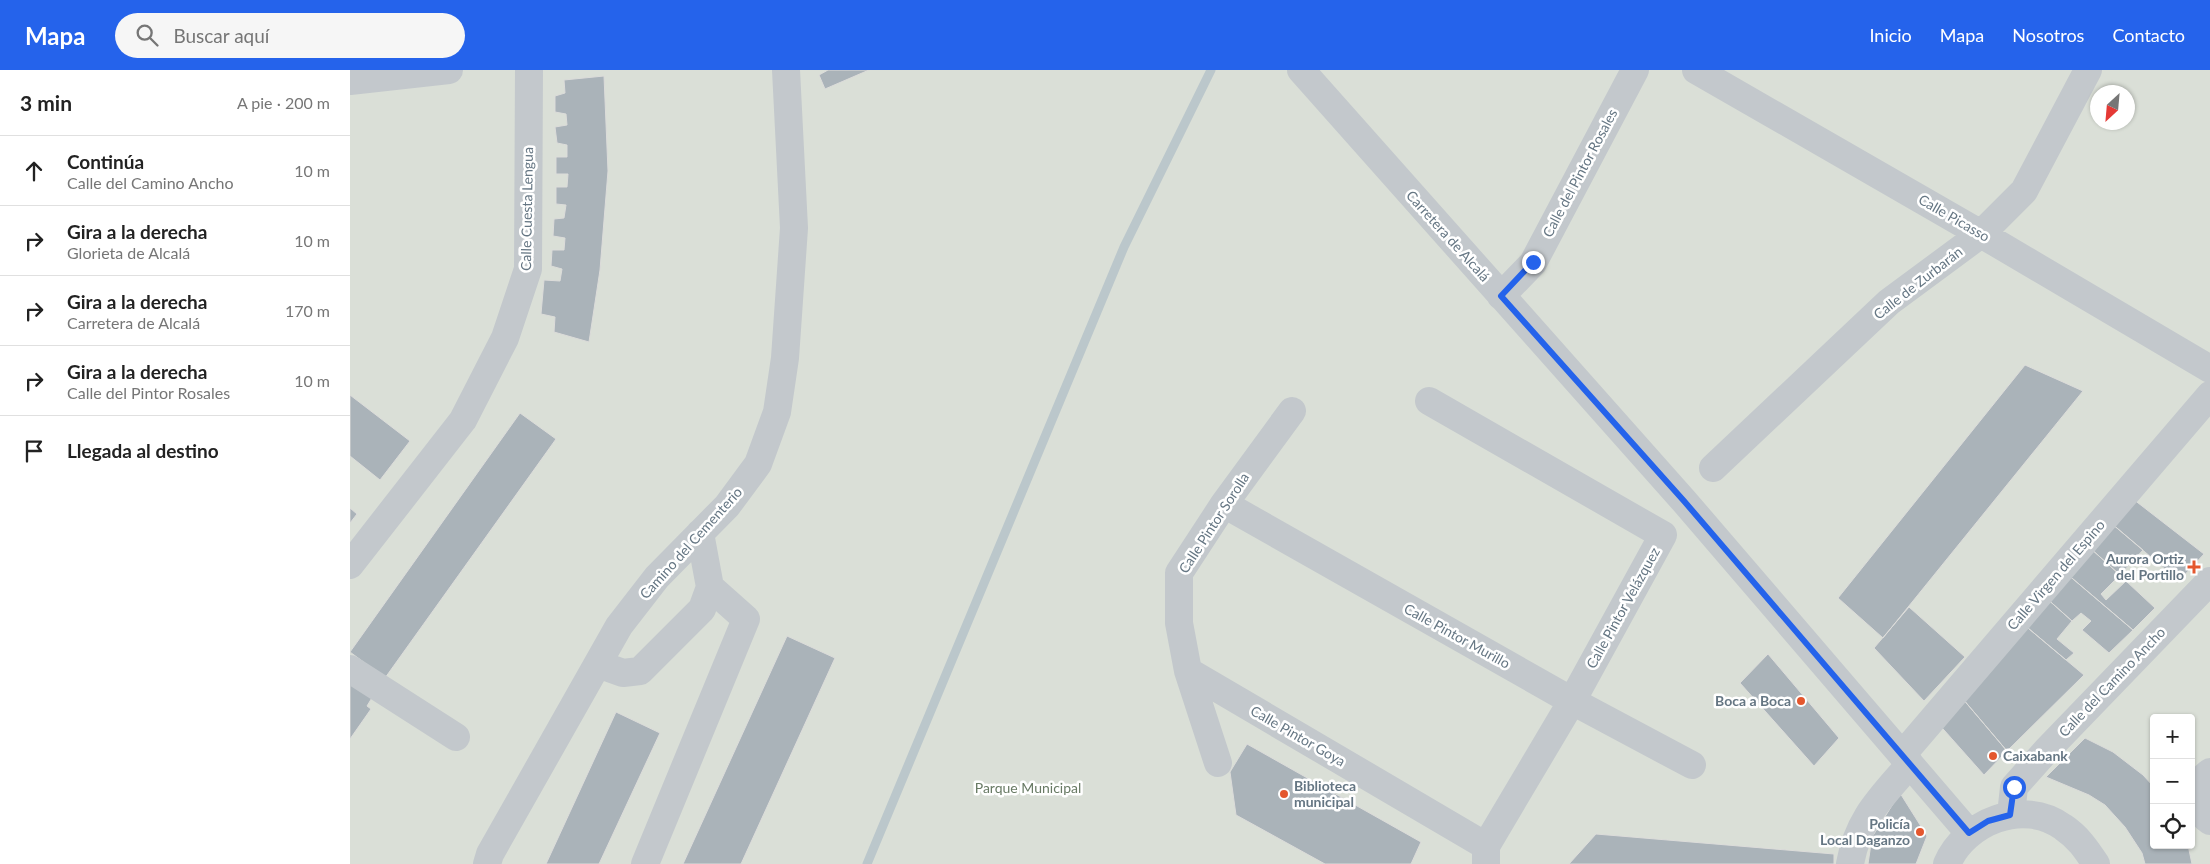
<!DOCTYPE html>
<html lang="es">
<meta charset="utf-8">
<style>
:root{--surface:#fff;--page:#f6f6f6;--text:#222;--muted:#767676;--line:#e0e0e0;--accent:#2563eb}
body{margin:0;font-family:Lato,sans-serif;background:var(--page);color:var(--text)}
.controls{position:absolute;right:15px;bottom:15px;display:grid;overflow:hidden;border-radius:5px;box-shadow:0 1px 4px #0004}
.controls button{width:45px;height:45px;display:grid;place-items:center;padding:0;border:0;border-bottom:1px solid var(--line);background:var(--surface);color:var(--text);font:25px sans-serif}
.compass{position:absolute;left:1740px;top:15px;width:45px;height:45px;border-radius:50%;background:var(--surface);box-shadow:0 1px 4px #0004;rotate:206deg}
.stop{position:absolute;width:15px;height:15px;margin:-11px;border:4px solid #2563eb;border-radius:50%;background:#fff}
.stop.end{background:#2563eb;border-color:#fff;box-shadow:0 1px 5px #0008}
.list{margin:0;padding:0;list-style:none}
h2{display:flex;justify-content:space-between;align-items:center;height:65px;margin:0;padding:0 20px;font-size:21px}
h2 small{font-size:16px;font-weight:400;color:var(--muted)}
.list li{display:grid;grid-template-columns:32px 1fr auto;gap:15px;align-items:center;box-sizing:border-box;height:70px;padding:0 20px;border-top:1px solid var(--line)}
.list b{display:block;font-size:19px;white-space:nowrap}
.list p{margin:0;font-size:16px;white-space:nowrap;color:var(--muted)}
.list em{font-size:16px;font-style:normal;color:var(--muted)}
.icon{flex:none;width:28px;height:28px;fill:none;stroke:currentColor;stroke-width:2;stroke-linecap:round;stroke-linejoin:round}
.map{position:relative;flex:none;width:1860px;height:794px;overflow:hidden}
header{display:flex;align-items:center;gap:30px;box-sizing:border-box;height:70px;padding:0 25px;background:var(--accent);color:#fff}
header strong{font-size:24px}
nav{display:flex;gap:28px;margin-inline-start:auto;font-size:18px}
.search{width:350px;height:45px;background:var(--page);display:flex;align-items:center;gap:12px;box-sizing:border-box;padding:0 18px;border-radius:28px;color:var(--muted);font-size:19px}
main{display:flex}
aside{flex:1;background:var(--surface)}
.map>svg:first-child{display:block}
.green{fill:#dadfd7;fill-rule:evenodd}
.lines{fill:none;stroke-linecap:round;stroke-linejoin:round}
.stream{stroke:#bbc7cb;stroke-width:9}
.building{fill:#aab3b9;stroke:#dcdcda}
.minor{stroke:#c3c8cc;stroke-width:28}
.route{stroke:#2563eb;stroke-width:6}
.poi-dot{fill:#e4572e;stroke:#fff;stroke-width:2}
.labels{text-anchor:middle;stroke-width:5;stroke-linejoin:round;paint-order:stroke}
.street-label{font-size:14px;fill:#657683;stroke:#fff}
.poi-label{font-size:14px;font-weight:bold;fill:#657683;stroke:#fff;text-anchor:end}
.park-label{font-size:14px;fill:#687a64;stroke:#fff}
</style>
<header>
<strong>Mapa</strong>
<div class="search"><svg class="icon" aria-label="search" viewBox="0 0 24 24"><circle cx="10" cy="10" r="6"/><path d="M15 15l6 6"/></svg>Buscar aquí</div>
<nav><a>Inicio</a><a>Mapa</a><a>Nosotros</a><a>Contacto</a></nav>
</header>
<main>
<aside>
<h2>3 min<small>A pie · 200 m</small></h2>
<ul class="list">
<li><svg class="icon" aria-label="ahead" viewBox="0 0 24 24"><path d="M12 20V5M6 11l6-6 6 6"/></svg><div><b>Continúa</b><p>Calle del Camino Ancho</p></div><em>10 m</em></li>
<li><svg class="icon" aria-label="right" viewBox="0 0 24 24"><path d="M7 20v-9h11M14 6l5 5-5 5"/></svg><div><b>Gira a la derecha</b><p>Glorieta de Alcalá</p></div><em>10 m</em></li>
<li><svg class="icon" aria-label="right" viewBox="0 0 24 24"><path d="M7 20v-9h11M14 6l5 5-5 5"/></svg><div><b>Gira a la derecha</b><p>Carretera de Alcalá</p></div><em>170 m</em></li>
<li><svg class="icon" aria-label="right" viewBox="0 0 24 24"><path d="M7 20v-9h11M14 6l5 5-5 5"/></svg><div><b>Gira a la derecha</b><p>Calle del Pintor Rosales</p></div><em>10 m</em></li>
<li><svg class="icon" aria-label="arrive" viewBox="0 0 24 24"><path d="M6 21V4h12l-3 4 3 4H6"/></svg><div><b>Llegada al destino</b></div></li>
</ul>
</aside>
<div class="map">
<svg width="1860" height="794" viewBox="0 0 1860 794">
<rect width="100%" height="100%" fill="#fafaf8"/>
<path class="green" d="M0 0H1860V794H0ZM1748 22H1778V52H1748ZM1804 648H1841V775H1804Z"/>
<g class="lines">
<path class="stream" d="M517 794 774 177 861 0"/>
</g>
<path class="building" d="M478 0H519L475 19 469 5Z
M254 6 258 101 250 200 239 272 204 262 205 247 191 244 194 210 210 211 212 199 201 196 202 180H214L215 168 203 166 204 149 214 148 216 135 206 134V117H217L218 104H206V87H217V75L207 73 205 57 217 55 216 44 205 42V26L215 23 214 10Z
M1675 295 1733 321 1533 568 1488 528Z
M0 325 60 371 30 410 0 386Z
M170 343 206 369 35 608 0 582Z
M1783 429 1854 484 1829 511 1761 453Z
M0 438 7 444 0 453Z
M1761 453 1793 480 1770 505 1739 477Z
M1739 477 1770 505 1751 524 1756 530 1776 511 1805 538 1783 560 1716 503Z
M1716 503 1783 560 1759 583 1732 560 1741 551 1731 543 1722 551 1694 526Z
M1694 526 1722 551 1707 569 1724 583 1716 590 1672 553Z
M1559 537 1615 587 1574 631 1524 578Z
M1672 553 1734 605 1657 681 1607 622Z
M437 566 485 588 391 794H333Z
M1418 584 1489 668 1464 696 1390 613Z
M0 611 23 626 17 636 21 639 0 669Z
M1607 622 1657 681 1634 705 1586 651Z
M266 642 310 663 249 794H196Z
M1735 668 1763 682 1793 705 1804 717V775H1838L1842 794H1795L1792 783 1775 757 1755 735 1739 725 1696 707Z
M897 674 1071 772 1061 794H975L886 745 880 702Z
M1550 723 1577 766 1566 794H1518L1522 767Z
M1246 764 1484 784V794H1219Z"/>
<g class="lines">
<path class="minor" d="M951 0 1334 431 1619 763
M1346 0 1631 164 1860 299
M0 11 99 0
M1151 226 1183 193 1285 0
M1079 331 1313 465 1222 631 1136 776V794
M1363 398 1539 232 1631 164 1674 121 1738 0
M874 434 1222 631 1342 695
M0 495 113 350 155 268 178 199 179 0
M248 594 273 603 290 601 352 539 360 517 350 463
M0 599 106 667
M838 601 1136 776
M1552 685 1860 325
M868 693 838 601 829 553V503L874 434 942 341
M1860 702C1843 715 1840 738 1860 751
M1661 745 1664 717 1696 681 1860 511
M137 794 140 784 269 556 307 507 377 436 408 394 427 342 435 288 444 158 436 0
M295 794 396 549 360 517
M1500 794C1508 748 1531 728 1560 694
M1597 794C1615 752 1673 728 1713 757 1728 767 1736 779 1746 794"/>
</g>
<g class="lines">
<path class="route" d="M1183 192 1151 226 1334 431 1619 763 1638 751 1660 745 1664 717"/>
</g>
<g class="poi-dot">
<path d="M1841.5 489.5h5v5h5v5h-5v5h-5v-5h-5v-5h5z"/>
<circle cx="1451" cy="631" r="5"/>
<circle cx="1643" cy="686" r="5"/>
<circle cx="934" cy="724" r="5"/>
<circle cx="1570" cy="762" r="5"/>
</g>
<g class="labels">
<g class="street-label">
<text transform="translate(1230 103) rotate(-62)" y="5">Calle del Pintor Rosales</text>
<text transform="translate(177 139) rotate(-89)" y="5">Calle Cuesta Lengua</text>
<text transform="translate(1604 148) rotate(30)" y="5">Calle Picasso</text>
<text transform="translate(1098 166) rotate(48)" y="5">Carretera de Alcalá</text>
<text transform="translate(1568 213) rotate(-38)" y="5">Calle de Zurbarán</text>
<text transform="translate(864 453) rotate(-57)" y="5">Calle Pintor Sorolla</text>
<text transform="translate(341 473) rotate(-48)" y="5">Camino del Cementerio</text>
<text transform="translate(1706 505) rotate(-49)" y="5">Calle Virgen del Espino</text>
<text transform="translate(1273 538) rotate(-61)" y="5">Calle Pintor Velázquez</text>
<text transform="translate(1107 566) rotate(29)" y="5">Calle Pintor Murillo</text>
<text transform="translate(1762 612) rotate(-46)" y="5">Calle del Camino Ancho</text>
<text transform="translate(948 666) rotate(30)" y="5">Calle Pintor Goya</text>
</g>
<g class="poi-label">
<text x="1834" y="494">Aurora Ortiz<tspan x="1834" dy="16">del Portillo</tspan></text>
<text x="1441" y="636">Boca a Boca</text>
<text x="1653" y="691" text-anchor="start">Caixabank</text>
<text x="944" y="721" text-anchor="start">Biblioteca<tspan x="944" dy="16">municipal</tspan></text>
<text x="1560" y="759">Policía<tspan x="1560" dy="16">Local Daganzo</tspan></text>
</g>
<g class="park-label">
<text x="678" y="723">Parque Municipal</text>
</g>
</g>
</svg>
<div class="controls">
<button>+</button>
<button>−</button>
<button><svg class="icon" aria-label="locate" viewBox="0 0 24 24"><circle cx="12" cy="12" r="6"/><path d="M12 2v4M12 18v4M2 12h4M18 12h4"/></svg></button>
</div>
<svg class="compass" viewBox="-18 -18 36 36"><path d="M0-13l5 13h-10z" fill="#e53935"/><path d="M0 13l5-13h-10z" fill="#767676"/></svg>
<div class="stop" style="left:1664px;top:717px"></div>
<div class="stop end" style="left:1183px;top:192px"></div>
</div>
</main>
